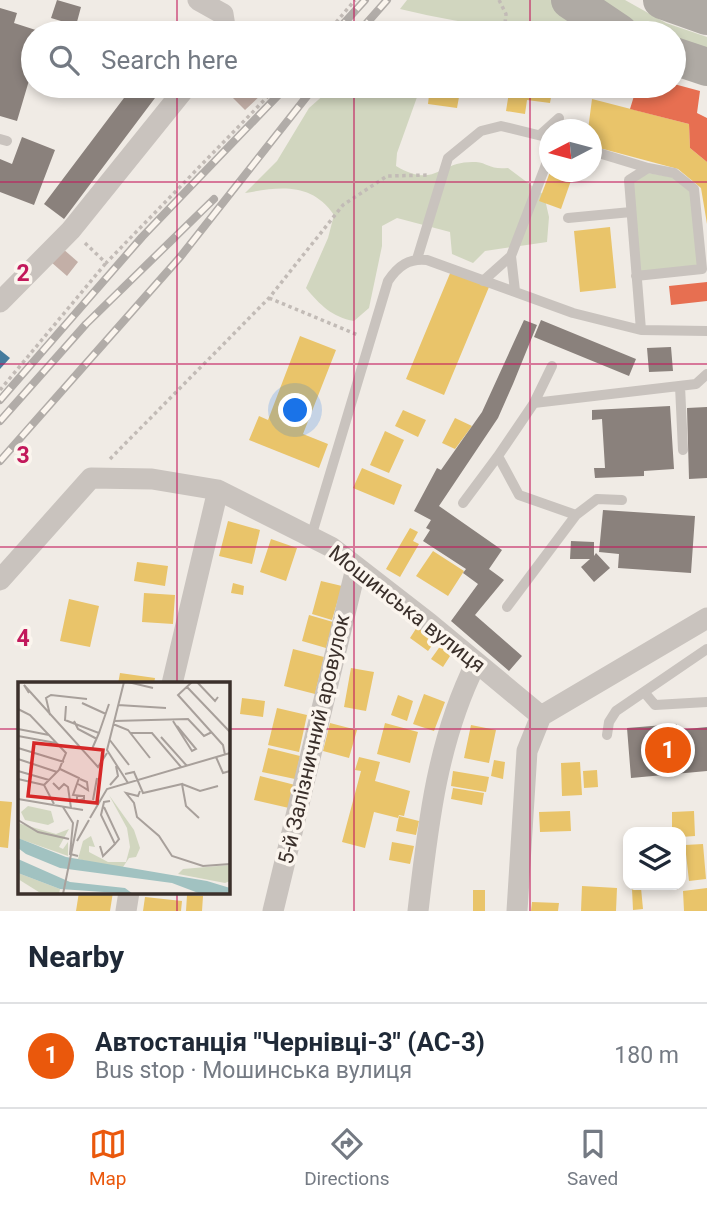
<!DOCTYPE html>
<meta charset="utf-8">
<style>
:root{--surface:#fff;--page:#f2f2f3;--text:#1f2937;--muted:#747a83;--line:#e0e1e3;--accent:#ea580c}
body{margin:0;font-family:Roboto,sans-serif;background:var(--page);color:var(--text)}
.controls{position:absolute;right:21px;bottom:21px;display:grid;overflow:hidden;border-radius:14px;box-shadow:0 4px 10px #0003}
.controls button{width:63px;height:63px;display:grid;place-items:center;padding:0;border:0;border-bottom:2px solid var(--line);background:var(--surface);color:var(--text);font:35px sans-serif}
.compass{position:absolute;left:539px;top:119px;width:63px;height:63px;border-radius:50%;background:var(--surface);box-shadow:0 4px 10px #0003;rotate:264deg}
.you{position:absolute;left:296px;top:411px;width:24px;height:24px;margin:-18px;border:5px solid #fff;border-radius:50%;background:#1a73e8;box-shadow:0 0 0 10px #1a73e833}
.badge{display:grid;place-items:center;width:46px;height:46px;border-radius:50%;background:var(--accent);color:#fff;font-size:23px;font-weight:700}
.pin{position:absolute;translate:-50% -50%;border:4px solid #fff;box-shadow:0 2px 7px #0006}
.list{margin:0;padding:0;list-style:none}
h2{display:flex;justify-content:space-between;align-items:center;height:91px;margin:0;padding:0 28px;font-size:30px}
h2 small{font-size:23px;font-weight:400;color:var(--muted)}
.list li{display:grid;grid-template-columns:46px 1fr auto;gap:21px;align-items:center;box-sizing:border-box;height:105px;padding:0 28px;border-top:2px solid var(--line)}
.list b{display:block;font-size:26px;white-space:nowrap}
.list p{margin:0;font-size:23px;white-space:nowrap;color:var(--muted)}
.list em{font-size:23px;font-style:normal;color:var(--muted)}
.icon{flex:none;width:38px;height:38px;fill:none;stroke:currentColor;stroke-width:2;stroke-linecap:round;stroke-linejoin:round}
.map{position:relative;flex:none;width:707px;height:911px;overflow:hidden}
.search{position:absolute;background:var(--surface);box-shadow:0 4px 10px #0003;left:21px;right:21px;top:21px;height:77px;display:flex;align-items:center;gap:18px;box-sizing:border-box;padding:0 24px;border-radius:38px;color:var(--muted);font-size:26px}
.sheet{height:196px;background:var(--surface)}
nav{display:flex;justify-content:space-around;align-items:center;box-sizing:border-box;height:98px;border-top:2px solid var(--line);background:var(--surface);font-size:19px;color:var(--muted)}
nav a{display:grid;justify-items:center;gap:4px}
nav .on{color:var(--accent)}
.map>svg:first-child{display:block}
.green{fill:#d1d6bf}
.homes{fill:#e9c46a}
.shops{fill:#e76f51}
.public{fill:#457b9d}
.industry{fill:#8a817c}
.building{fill:#c3afa7}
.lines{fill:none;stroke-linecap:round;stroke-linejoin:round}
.path{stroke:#c2bbb6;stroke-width:3.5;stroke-dasharray:3.5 3.5;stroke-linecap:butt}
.lane{stroke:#c9c3be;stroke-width:10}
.street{stroke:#c9c3be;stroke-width:21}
.highway{stroke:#afaaa4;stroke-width:38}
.rail-casing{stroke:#b1aca8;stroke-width:8}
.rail{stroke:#fbf5ee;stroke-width:5;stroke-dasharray:16;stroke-linecap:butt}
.grid{fill:none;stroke:#c2185b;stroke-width:2;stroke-opacity:0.55}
.labels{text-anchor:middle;stroke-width:7;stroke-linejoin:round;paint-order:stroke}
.street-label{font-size:21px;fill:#3b302b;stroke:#fbf5ee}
.inset-road{fill:none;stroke:#a8a09b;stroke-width:2}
.view{fill:#d62828;fill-opacity:0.15;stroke:#d62828;stroke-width:3.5}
.inset-edge{fill:none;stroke:#3b302b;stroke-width:3.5}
.grid-label{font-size:23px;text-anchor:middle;font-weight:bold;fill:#c2185b;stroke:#fbf5ee;stroke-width:7;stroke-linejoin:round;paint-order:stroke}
</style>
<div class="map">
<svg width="707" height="911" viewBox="0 0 707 911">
<rect width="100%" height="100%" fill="#f0ebe5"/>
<path class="green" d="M407 0H553L590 33C526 33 463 24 400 9Z
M592 0H625L666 23 707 37V54L674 43V33H650Z
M334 86H421L397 153 396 166C437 190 438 160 476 162 488 163 490 170 508 168L544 195 549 217 547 242 485 251 473 263 452 254 450 232 397 218 382 226V246L369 308 354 321C332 317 320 305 306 288L328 238 334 215C311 182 280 187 245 193L277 161 309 108Z
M648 173 672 177 690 190 698 267 640 272 633 182Z"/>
<path class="homes" d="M430 86H461L457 108 428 104Z
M510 86H553L550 103 527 100 525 114 506 111Z
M582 86H603L586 94Z
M592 99 689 124 690 148 707 162V224L701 188 678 169 592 146V130H588Z
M550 172H574L561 209 539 201Z
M610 227 616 288 580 292 574 231Z
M451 271 489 287 444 395 406 379Z
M300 336 336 350 303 434 328 444 319 468 249 440 259 416 268 420Z
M403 410 426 420 418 437 395 426Z
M455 418 472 426 455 449 442 443Z
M385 431 404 440 389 473 370 465Z
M362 468 402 485 394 505 353 488Z
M228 521 260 530 252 564 219 556Z
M410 528 418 532 413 541 419 544 400 577 386 569Z
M271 539 297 548 286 581 260 572Z
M433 551 464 571 448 596 416 576Z
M137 562 168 566 165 586 134 581Z
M321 581 342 586 332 620 312 614Z
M233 583 244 586 243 595 231 593Z
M144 593 175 595 173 624 142 622Z
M69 599 99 606 90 647 60 641Z
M309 615 333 622 326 648 302 641Z
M417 627 436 640 428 651 410 638Z
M441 645 452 653 443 667 431 659Z
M293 649 324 657 315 694 284 686Z
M351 668 374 672 366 711 344 707Z
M120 673 155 678 154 684H118Z
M424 694 445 702 434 731 413 724Z
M398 695 413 701 407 721 391 715Z
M242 698 265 701 263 717 240 714Z
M277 708 307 715 299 752 268 745Z
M330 723 357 730 349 758 323 751Z
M385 723 418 732 410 763 377 754Z
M471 725 496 730 489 763 464 758Z
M268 748 300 756 295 779 262 772Z
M359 757 380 762 375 781 410 791 404 816 399 815 398 818 374 812 365 848 342 842 361 771 355 770Z
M494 760 505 762 503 779 491 776Z
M580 762 582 795 562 796 561 763Z
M597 770 598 787 584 788 583 771Z
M453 771 489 777 486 792 451 786Z
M260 776 295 785 289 808 254 800Z
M453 788 484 793 482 805 451 799Z
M0 801 12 802 8 848 0 847Z
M570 811 571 831 540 832 539 812Z
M694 811 695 836 681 837V832H672V812Z
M399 816 419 821 416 835 396 831Z
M392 842 414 846 410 864 389 860Z
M703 844 706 879 689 881 685 845Z
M582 886 617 888 616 911H581Z
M641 888 643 909 633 910 632 889Z
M707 888V911H684L683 891Z
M473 890H485V911H473Z
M79 892H113L110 911H76Z
M187 895 203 896 202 911H186Z
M145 897 182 901 181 911H143Z
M532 902 559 903 558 911H531Z"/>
<path class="shops" d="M674 84 700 91 697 113 707 118V162L690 148 689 124 630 109 637 86Z
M707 282V301L671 305 669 286Z"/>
<path class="public" d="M0 350 10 358 0 369Z"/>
<path class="industry" d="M57 0 81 7 74 33H57L61 21 51 18Z
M0 8 17 13 14 23 45 33H33V67L17 121 0 116Z
M133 86H164L64 219 44 204Z
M22 137 55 150 34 205 0 192V159L12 164Z
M524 320 537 325 513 384 498 418 439 506 502 550 489 569 504 580 475 615 522 656 509 671 451 621 478 584 463 573 466 569 423 541 430 530 426 528 431 520 414 511 437 468 441 470 482 412Z
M541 320 636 359 629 376 534 337Z
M671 347 673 371 649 372 647 348Z
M670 406 674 469 644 471V476L595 478 594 468H605L602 419 592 420V410Z
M707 407V478L689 479 687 408Z
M603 510 695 516 691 573 618 568 619 554 599 552Z
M571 541 594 542V556L596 553 610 568 594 582 581 567 590 559H570Z
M677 724V730L707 727V771L631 778 627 728Z"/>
<path class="building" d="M296 23 306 33H285Z
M236 86H254L262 94 245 110 228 93Z
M62 248 78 262 67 276 51 262Z"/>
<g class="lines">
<path class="path" d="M499 0 506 14 504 33
M327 33 355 0
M85 243 106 263 278 86
M269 298 358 335
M0 390 106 263
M110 459 269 298 343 205 387 176 429 175"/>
<path class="lane" d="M383 28 437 33
M540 135 559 118
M0 139 7 141
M592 151 648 168
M568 218 631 212
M511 256 515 291
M417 259 448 158 481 131 501 126 550 138
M483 281 511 256 550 154
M641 330 707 331
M680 386 683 450
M534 403 552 366
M463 503 498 456
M576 515 597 499 622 500
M311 537 388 281C398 266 409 258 427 260L573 313 641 330 629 180 648 168 674 173 694 189 702 269 636 276
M507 607 576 515 519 495 498 456 534 403 696 384 707 374
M644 692 655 705 707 702
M607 735 609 722 616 711 707 649"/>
<path class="street" d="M198 0 223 14 226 33
M0 302 71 230 187 86
M0 580 91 478 152 479 218 490 331 547 429 623 541 716 707 618
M172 684 218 490
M126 911 129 892
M273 911 356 568
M418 911C428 825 437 741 476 663
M517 911 527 751 541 716"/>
<path class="highway" d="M570 0 619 33
M662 0 707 16
M674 56 707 67"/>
<defs>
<path id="rail" d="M335 33 365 0
M358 33 387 0
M0 400 142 237 287 86
M0 421 86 324 214 199
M0 461 181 256 315 86"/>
</defs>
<use href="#rail" class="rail-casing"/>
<use href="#rail" class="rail"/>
</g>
<path class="grid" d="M177 0V33M354 0V33M530 0V33M177 86V684M354 86V911M530 86V911M0 182H707M0 364H707M0 547H707M0 729H19M228 729H707M177 892V911"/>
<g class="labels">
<g class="street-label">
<text transform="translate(407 609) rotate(38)" y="7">Мошинська вулиця</text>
<text transform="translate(314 739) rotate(-77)" y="7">5-й Залізничний аровулок</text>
</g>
</g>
<g transform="translate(18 682)">
<rect width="212" height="212" fill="#f0ebe5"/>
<path d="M91 113 116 148 122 166 118 175 111 176 103 188 60 177 65 159 73 154 77 165 71 164V170L90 180H108L112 165 109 146ZM10 124 33 129 36 140 30 143 7 138 3 130ZM0 141 38 152 51 147 41 165 45 167 50 160V174L2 157ZM212 183V199L207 201 160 192 165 187ZM0 191 42 207 41 212H24L0 197Z" fill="#d1d6bf"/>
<path d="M0 156 48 175 189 199 212 206V212H183L154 201 42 186 8 172 0 166ZM0 177 52 200 107 206 115 212 42 207 0 191Z" fill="#a1c2c1"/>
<path class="inset-road" d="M106 0 89 68 110 101M110 0 135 6M174 0 160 13 205 63 207 73M179 0 197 19 200 15M169 5 212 50M11 11 6 3 80 85 89 71M64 21 88 32M100 23 148 26M48 24 47 38 81 51 74 67M0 27 12 33 48 71 41 88 26 103 36 122M32 33 28 16 33 13 69 17M56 39 60 47 79 57M96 39 170 37 186 54 194 50M155 39 174 69 178 67 159 44M95 42 110 48 132 76M0 47 31 53M81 51 91 22M112 51H134L163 85M0 54 38 61M143 55 169 84M91 57 111 83M0 66 46 80M198 75 205 91 212 89M0 77 39 90M42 87 61 96 55 113 64 114H66V117L59 119V114M0 89 31 98M107 92 116 90 125 111 164 102 168 124 181 136M0 97 26 103M35 101 41 107 46 102 50 105 53 126M60 102 70 108 69 100 62 97M164 102 182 109 200 104M92 103 100 94 98 84M122 109 120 114 108 111 116 121 119 135 141 154 154 174 185 184 212 182M0 117 65 128M75 118 79 96M45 125 55 141 52 172 60 174M86 125 101 157 97 162M72 136 89 107 212 71M0 138 20 150 51 157M59 159 71 138M82 164 85 174 97 162 83 133 86 120 92 119M45 212 60 138"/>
<path class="view" d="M16 61 85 68 79 121 10 114Z"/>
<rect width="212" height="212" class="inset-edge"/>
</g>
<g class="grid-label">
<text x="23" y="281">2</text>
<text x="23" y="463">3</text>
<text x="23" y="646">4</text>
</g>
</svg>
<div class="controls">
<button><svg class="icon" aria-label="layers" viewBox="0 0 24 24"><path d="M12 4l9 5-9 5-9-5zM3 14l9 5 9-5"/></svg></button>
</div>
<svg class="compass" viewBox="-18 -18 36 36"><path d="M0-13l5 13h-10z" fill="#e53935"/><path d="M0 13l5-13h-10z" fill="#747a83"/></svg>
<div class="you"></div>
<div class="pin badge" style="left:668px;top:750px">1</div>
<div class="search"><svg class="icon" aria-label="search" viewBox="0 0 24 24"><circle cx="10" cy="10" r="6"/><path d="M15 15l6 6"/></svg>Search here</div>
</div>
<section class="sheet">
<h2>Nearby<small></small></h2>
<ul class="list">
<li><span class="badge">1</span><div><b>Автостанція &quot;Чернівці-3&quot; (АС-3)</b><p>Bus stop · Мошинська вулиця</p></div><em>180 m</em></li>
</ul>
</section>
<nav>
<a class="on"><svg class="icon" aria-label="map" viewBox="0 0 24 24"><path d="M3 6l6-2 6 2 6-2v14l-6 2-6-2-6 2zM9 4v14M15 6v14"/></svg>Map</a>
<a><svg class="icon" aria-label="directions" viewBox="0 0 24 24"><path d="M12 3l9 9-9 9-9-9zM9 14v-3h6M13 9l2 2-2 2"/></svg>Directions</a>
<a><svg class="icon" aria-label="saved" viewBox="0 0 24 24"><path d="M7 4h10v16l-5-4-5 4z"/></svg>Saved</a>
</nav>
